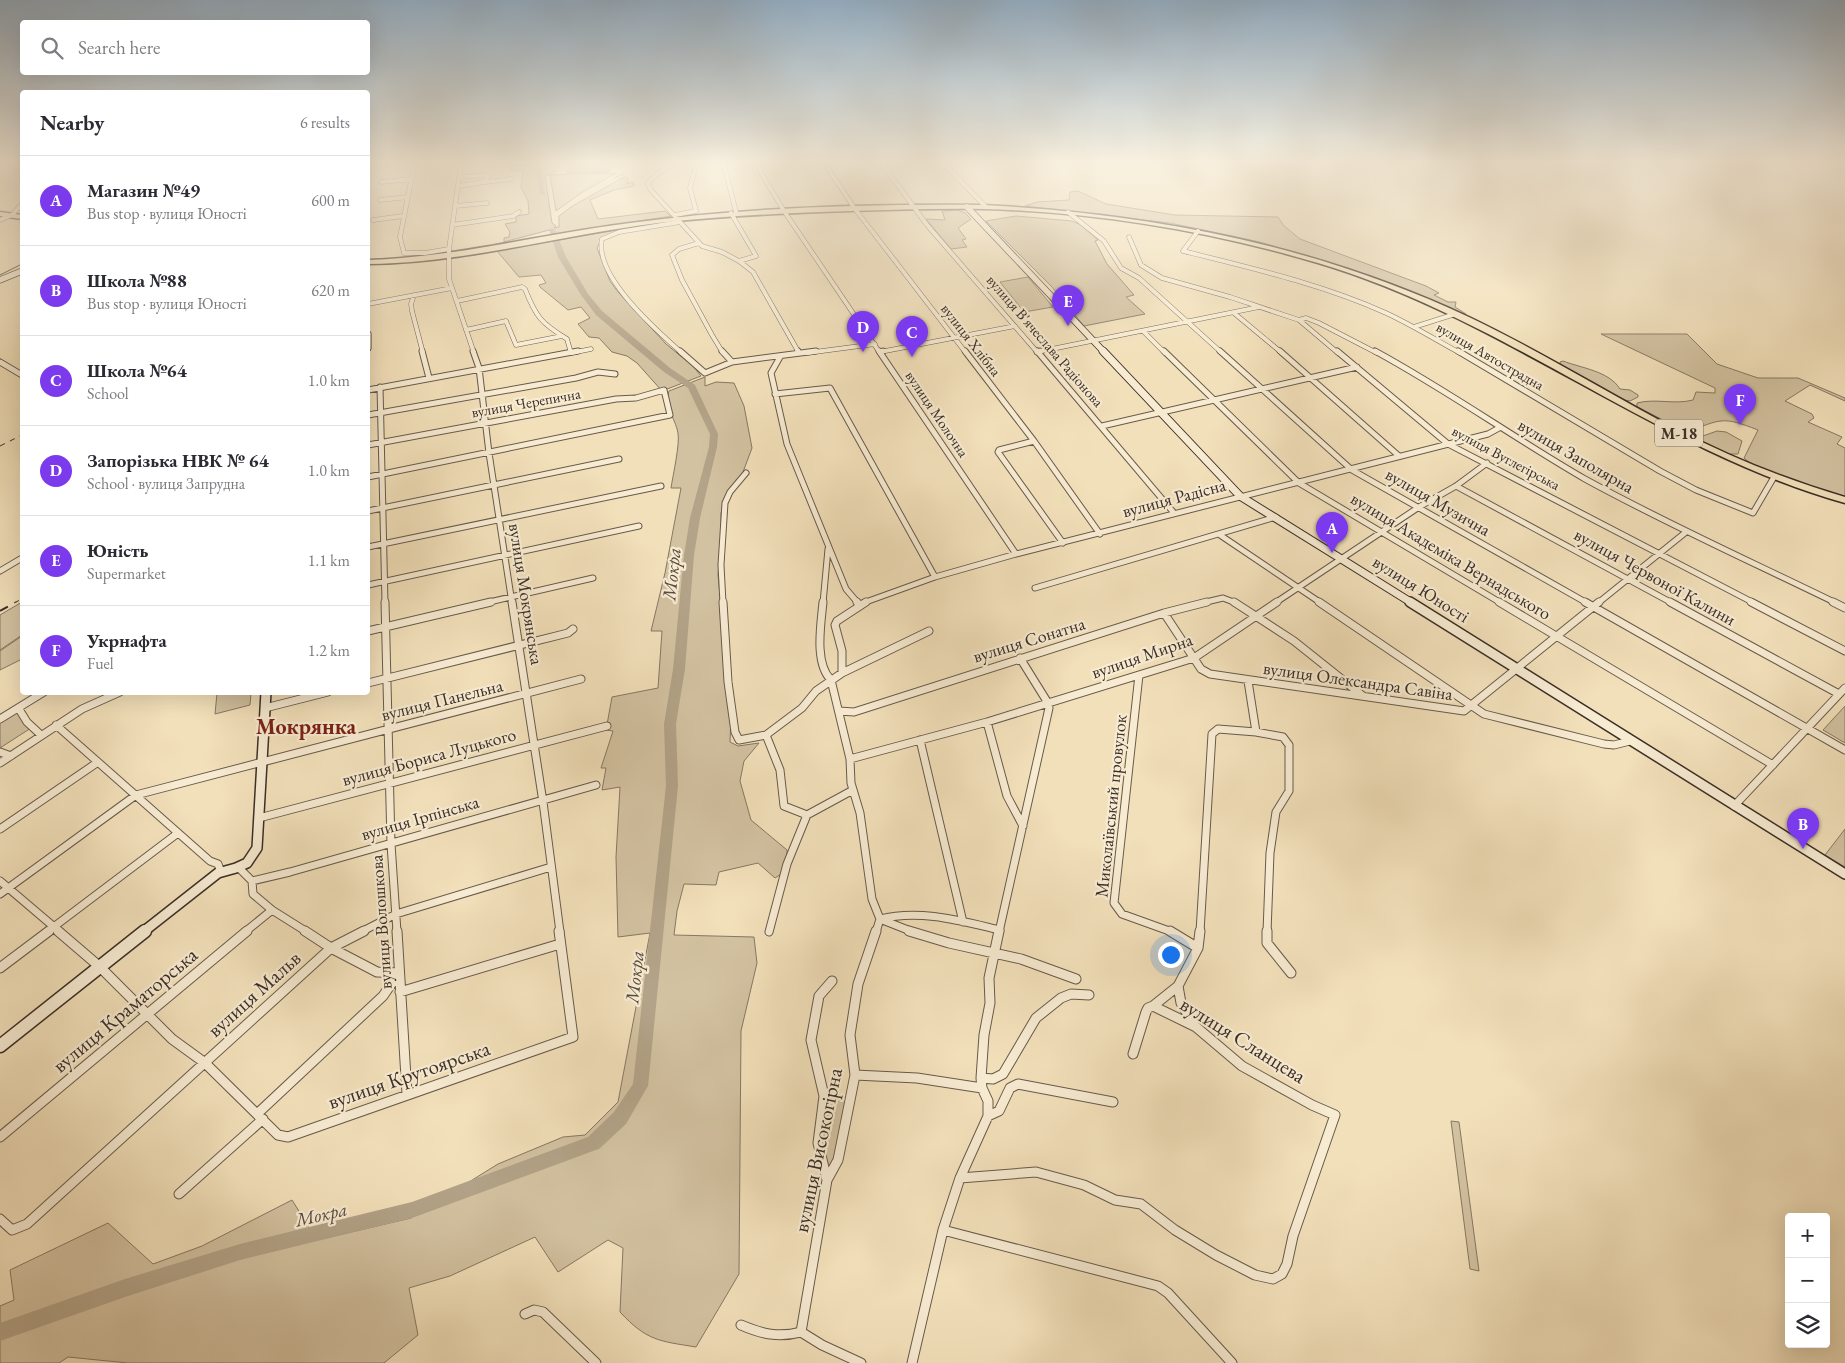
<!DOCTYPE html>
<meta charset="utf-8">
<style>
:root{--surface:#fff;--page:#f2f2f3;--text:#2b2b33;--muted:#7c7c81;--line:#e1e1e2;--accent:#7c3aed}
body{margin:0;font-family:"EB Garamond",serif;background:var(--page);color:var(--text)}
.controls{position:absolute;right:15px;bottom:15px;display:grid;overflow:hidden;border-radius:5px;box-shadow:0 5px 20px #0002}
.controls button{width:45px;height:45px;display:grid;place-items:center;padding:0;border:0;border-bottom:1px solid var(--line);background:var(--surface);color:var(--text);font:25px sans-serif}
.you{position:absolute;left:1170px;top:954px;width:18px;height:18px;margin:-12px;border:4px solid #fff;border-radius:50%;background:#1a73e8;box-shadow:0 0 0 8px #1a73e833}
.badge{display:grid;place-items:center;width:32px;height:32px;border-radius:50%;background:var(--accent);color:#fff;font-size:16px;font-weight:700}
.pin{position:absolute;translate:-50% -41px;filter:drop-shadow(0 1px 2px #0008)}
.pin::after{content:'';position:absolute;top:26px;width:18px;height:15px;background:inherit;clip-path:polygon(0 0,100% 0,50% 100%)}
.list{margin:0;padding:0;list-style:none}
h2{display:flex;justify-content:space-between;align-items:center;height:65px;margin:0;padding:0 20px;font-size:21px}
h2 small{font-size:16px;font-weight:400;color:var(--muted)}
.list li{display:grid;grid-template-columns:32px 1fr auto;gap:15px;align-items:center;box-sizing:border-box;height:90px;padding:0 20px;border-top:1px solid var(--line)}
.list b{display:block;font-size:19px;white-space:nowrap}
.list p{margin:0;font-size:16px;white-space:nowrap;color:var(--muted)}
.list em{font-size:16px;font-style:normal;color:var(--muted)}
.icon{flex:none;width:28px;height:28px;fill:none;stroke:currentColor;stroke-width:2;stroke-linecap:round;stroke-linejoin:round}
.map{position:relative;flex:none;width:1845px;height:1363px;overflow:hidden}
.search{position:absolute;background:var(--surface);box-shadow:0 5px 20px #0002;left:20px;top:20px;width:350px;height:55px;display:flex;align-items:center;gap:12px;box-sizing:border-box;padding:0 18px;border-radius:5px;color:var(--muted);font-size:19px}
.panel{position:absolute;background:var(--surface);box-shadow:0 5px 20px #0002;left:20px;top:90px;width:350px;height:605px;border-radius:5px}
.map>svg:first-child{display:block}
.green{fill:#d3c2a1;stroke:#867864}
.water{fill:#b3a388;stroke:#837461}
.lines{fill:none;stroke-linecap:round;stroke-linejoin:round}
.stream{stroke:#837461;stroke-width:1}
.river{fill:#b3a388;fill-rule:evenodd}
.street-far3-casing{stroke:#685a4b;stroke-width:5}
.street-far2-casing{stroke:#685a4b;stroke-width:7}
.street-far1-casing{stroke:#685a4b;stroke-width:9}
.street-casing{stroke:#685a4b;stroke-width:11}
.secondary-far3-casing{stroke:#3a2e26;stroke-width:7}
.secondary-far2-casing{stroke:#3a2e26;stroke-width:9}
.secondary-far1-casing{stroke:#3a2e26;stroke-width:12}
.secondary-casing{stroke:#3a2e26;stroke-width:15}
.highway-casing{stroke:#3a2e26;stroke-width:3}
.street-far3{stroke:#f7ebd2;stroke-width:4}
.street-far2{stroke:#f7ebd2;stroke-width:5}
.street-far1{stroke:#f7ebd2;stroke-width:7}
.street{stroke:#f7ebd2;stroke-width:9}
.secondary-far3{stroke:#f7ebd2;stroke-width:5.5}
.secondary-far2{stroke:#f7ebd2;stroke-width:7}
.secondary-far1{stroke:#f7ebd2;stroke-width:9}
.secondary{stroke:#f7ebd2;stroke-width:12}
.highway{fill:#f2e0ba;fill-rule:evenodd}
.tram{stroke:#3a2e26;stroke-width:1}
.rail-far1{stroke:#3a2e26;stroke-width:1;stroke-dasharray:5.5 5.5;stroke-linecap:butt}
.rail{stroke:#3a2e26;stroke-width:2;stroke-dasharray:9 9;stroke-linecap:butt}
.labels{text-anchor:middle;stroke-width:4.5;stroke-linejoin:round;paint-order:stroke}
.far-street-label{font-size:15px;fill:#3a2e26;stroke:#f7ebd2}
.shield{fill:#f7ebd2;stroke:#73675a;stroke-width:1}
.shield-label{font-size:16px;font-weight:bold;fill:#3a2e26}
.street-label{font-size:18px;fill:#3a2e26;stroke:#f7ebd2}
.water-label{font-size:19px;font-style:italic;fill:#584b3e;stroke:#f7ebd2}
.near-street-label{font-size:21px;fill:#3a2e26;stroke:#f7ebd2}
.district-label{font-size:22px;font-weight:bold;fill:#7a1f14;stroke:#f7ebd2}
</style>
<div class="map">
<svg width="1845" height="1363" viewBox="0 0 1845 1363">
<rect width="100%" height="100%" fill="#f2e0ba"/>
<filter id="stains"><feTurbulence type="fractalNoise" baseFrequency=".004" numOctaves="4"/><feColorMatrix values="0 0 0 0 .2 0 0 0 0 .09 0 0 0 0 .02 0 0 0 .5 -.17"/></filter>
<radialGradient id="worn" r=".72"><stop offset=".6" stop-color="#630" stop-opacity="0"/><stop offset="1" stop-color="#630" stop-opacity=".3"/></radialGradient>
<path class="green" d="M532 161H562C558 171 555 172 545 176L552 223 556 226 554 228 559 227V216L571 207 624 177 628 178 627 184 633 182 634 186 614 190 590 200 598 219 665 211 671 216 555 235 553 229 504 242V238L509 237 510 232 505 224 516 222V216L529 214 528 201 521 187 523 171H511L512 166 533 164Z
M616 173 581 193 556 211 550 175Z
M1078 191 1106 204 1175 215 1278 217 1284 226 1300 239 1426 286 1439 293 1434 295 1448 302H1456L1455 307 1466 314 1463 315 1346 268 1260 242 1170 223 1025 206 1037 202 1069 200 1070 192Z
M958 210 965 213 971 219 958 228 966 239 962 240 967 247 951 249 926 219 945 220 942 211Z
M1016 216 1072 221 1081 225 1098 240 1095 241 1107 264 1134 295 1126 297 1145 314 1084 326 1052 287 986 221Z
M675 221 602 238 597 248 610 281 618 292 666 344 693 366 701 376 662 391 637 363 627 356 612 352 599 338 589 337 578 324 590 318 581 307 568 310 540 287 539 285 546 283 541 275 519 277 497 251 620 229Z
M1028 277 1053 307 1024 312 1000 282Z
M1601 334H1687L1717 364 1758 378H1798L1845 398V401L1810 385 1785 401 1812 414 1814 418 1808 422 1842 437 1837 444 1845 448V496C1824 492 1757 472 1744 458L1758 430C1722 416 1722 419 1687 432L1637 407V403C1656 398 1674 405 1693 400L1696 392 1715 393V388Z
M1563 361C1581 368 1609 371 1620 389L1630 390 1638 395V397L1630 401 1624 400 1560 364V362Z
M705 377V386L716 382 734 383 744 406 752 448 743 472 726 498 721 513V538L718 575 731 715 730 742 738 746 759 743 744 761 740 781 751 820 787 850V857L783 873 775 878 758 863 719 872 716 885 684 884 677 911 674 935 754 937 757 963 741 1031 739 1274 696 1347C659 1341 647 1341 620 1312L623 1248 608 1240 558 1272 535 1237 450 1276 409 1288 418 1335 384 1363H128L68 1357 59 1363H0V1306L14 1300 10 1270 108 1223 153 1264 202 1246 292 1200 317 1240 411 1218 498 1164 563 1137 585 1135 618 1102 650 933 618 937 616 857 620 787 602 790 606 768H601L613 731 606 730 612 697 658 688 662 631H651L665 573 681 488H671C673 475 680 444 678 433 675 417 664 408 669 391Z
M1717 431 1726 432 1742 441 1738 454H1728L1700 440V437Z
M22 602V635L0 650V615Z
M22 636V659L0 670V651Z
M217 693H251L250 705 215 714Z
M1845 706V743L1823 730Z
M17 712 31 728 0 748V720Z
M1845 829V867L1825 855Z
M839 1095 848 1098 834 1162 829 1166C817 1154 824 1121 826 1105L829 1099Z
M1451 1121 1459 1122 1479 1271 1470 1269Z"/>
<path class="water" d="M571 161H612L609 172 567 173Z"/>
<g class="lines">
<path class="stream" d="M614 178 624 174"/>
<path class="river" d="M534 161H540L545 195 540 194Z
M552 228 555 230 566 257 588 294 602 311 670 368 695 385 718 434 717 447 700 518 694 555 685 669 676 724 678 786 648 1086 645 1091 626 1124 599 1149 593 1151 412 1218 240 1260 125 1297 0 1341V1323L125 1279 240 1244 412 1202 588 1137 614 1112 633 1084 666 786 664 724 673 669 684 555 690 518 709 447 710 434 688 388 664 372 596 315 581 295 558 257 549 230Z"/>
<defs>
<path id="street-far3" d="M415 161 400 237 404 253H425L449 249
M459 161 461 163 449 249V279L474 353
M679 161 658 173 648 183 650 189 702 246 722 252 739 261 753 272 799 353
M723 161 736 212
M758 161 760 171 784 211 880 353
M823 161 855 209 966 353
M880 161 927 225 1038 353
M941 161 986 207
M368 163 371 161
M381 182 412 179
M485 182 512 179
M458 186 484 182 489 175 460 177
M380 200 408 197
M455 206 487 203
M1068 212 1104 241 1121 268 1139 278 1222 353
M731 213 756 256 739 261
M675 215 696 211 690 188 697 161
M0 220 12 215 22 204
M373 220 403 216
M680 222 619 232 602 239C594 276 656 330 682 353
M452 225 513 216 519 212
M1198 231 1183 251C1251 268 1322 284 1386 313 1412 325 1436 340 1460 353
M1129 237 1141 265 1162 278 1230 297 1299 320 1338 353
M699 243 679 249 672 255 682 280 712 335 723 353
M414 295 411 304 412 311 423 353
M457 301 522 287 525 289C536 317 541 323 567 339L571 353
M368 304 452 288
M1234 313 1282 353
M1299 320 1306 318 1319 323 1377 353
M1414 327 1455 314
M466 330 506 321 516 345 562 336
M1144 332 1165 353
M880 352 1015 326
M1037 352 1259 307
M571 353 591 349
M807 353 875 344"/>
<path id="street-far2" d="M422 351 429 378
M473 351 479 368 489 453 512 603
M680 351 705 373 732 362 816 351
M722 351 732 362
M798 351 799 353
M879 351 1016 554
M965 351 1034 441 1100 534
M1037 351 1174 513
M1164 351 1299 483 1501 603
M1220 351 1352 470 1587 603
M1280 351 1399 456
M1337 351 1448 444 1754 603
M1375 351C1447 390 1514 438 1585 479 1667 524 1752 562 1836 603
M1458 351 1660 471 1696 490 1753 513 1774 477
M880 352 883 351
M1037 352 1040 351
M780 357 771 373 787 444 846 589 858 603
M0 362 22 375
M380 387 385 603
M368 390 578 351
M775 394 830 388 935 577
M368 415 576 378 598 372 615 374
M1102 426 1357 367
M1034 441 999 450 998 452 1063 543
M368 445 616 399 636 398 664 390 670 415 368 477
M1456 486 1672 603
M368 511 619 459
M1220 535 1321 603
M368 547 661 486
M0 571 22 558
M368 585 639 526
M1035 588 1276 517
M485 603 593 578
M723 603 721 565 725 503 730 492 746 473
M823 603 828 549
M863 603 935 577 1016 554 1488 434 1499 428
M1202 603 1223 598 1236 603
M1275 603 1419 507 1456 486 1487 463
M1598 603 1686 532"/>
<path id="street-far1" d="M385 602 391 844 397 932
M512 602 543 802 560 932
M723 602 728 682 735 732 739 740 766 735 802 708 816 691 842 673 929 631
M823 602C821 624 814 663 831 680L850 759 851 783 860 813 872 899 880 919
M857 602 859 605
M1234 602 1294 641 1363 696
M1319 602 1484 714 1604 744 1614 745 1630 741
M1499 602 1773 765
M1585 602 1845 750
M1670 602 1839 694
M1751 602 1845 651
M1833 602 1845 608
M1164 613 1201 669 1210 674 1464 711 1599 602
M368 631 491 602
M842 673V651L835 625 837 621 866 602
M1139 675 1114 903 1122 914 1172 932
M1248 681 1256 732
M368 683 568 633 573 629
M265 708 328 692
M19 709 27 722 41 735
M839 711 854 712 1164 613 1207 602
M0 719 44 692
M987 722 1007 796 1023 826
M56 725 210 861 218 864 221 872
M766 735 780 770 784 806 807 815 787 864 769 932
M920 740 963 922
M0 752 11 756
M850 759 987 722 1194 658 1277 602
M0 763 82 709 120 692
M1734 806 1845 688
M807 815 853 790
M259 818 607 726
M0 829 98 762
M239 868 252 881 253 894 272 910 307 932
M0 881 60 932
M252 881 290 872 596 785
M0 894 136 795 581 679
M880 919 913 932
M880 919C920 909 961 921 1000 930
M47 932 178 833
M245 932 272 910
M361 932 396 914 551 867
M876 932 880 919
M999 932 1049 708 1048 703 1020 658
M1200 932 1212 734 1218 729 1256 732 1283 737 1289 745V791L1276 812 1270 853 1267 932"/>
<path id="street" d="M58 931 100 967 172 1039 205 1063 278 1135 288 1137 573 1037 559 931
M305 931 331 948 377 972 399 973
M397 931 407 1094
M909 931 949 943 1021 959 1076 979
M1170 931 1198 948
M1267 931V943L1291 973
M0 968 49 931
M1178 986 1181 1003 1195 1026
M400 992 560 944
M1153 1006 1178 986 1198 948 1200 931
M855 1075 917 1078 982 1088
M981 1078 993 1079 1003 1074 1036 1018 1061 998 1071 994 1089 995
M257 1114 383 996 398 974
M988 1116 999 1111 1010 1088 1018 1084 1113 1102
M0 1137 247 931
M960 1178 1036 1172 1084 1185 1115 1200 1141 1204 1175 1230 1216 1255 1255 1275 1273 1279 1282 1274 1287 1264 1293 1236 1335 1115 1312 1105 1242 1066 1196 1027 1153 1006 1148 1008 1146 1012 1133 1054
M827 1180 818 1143 824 1096 811 1040 819 996 832 981
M179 1194 263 1119
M0 1219 12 1230 27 1224 331 948 364 931
M943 1230 1158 1286 1168 1293 1232 1363
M525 1314 534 1310 543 1312 596 1363
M741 1325C762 1334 779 1338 801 1332L822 1345 861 1363
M801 1332 827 1180 838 1160 855 1075 850 1035 858 984 876 931
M912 1363 943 1230 960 1178 988 1116V1101L982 1088 981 1078 984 1035 990 1003 989 978 999 931"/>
<path id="secondary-far3" d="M967 207 1105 353
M0 280 22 271
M368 334V348"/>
<path id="secondary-far2" d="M1103 351 1240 496 1412 603"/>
<path id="secondary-far1" d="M1410 602 1845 874
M143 932 218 873 236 868 247 863 257 848 266 692"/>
<path id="secondary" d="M0 1046 145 931"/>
<path id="highway" d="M984 205C1154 214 1316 245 1471 318 1542 352 1609 394 1678 430 1732 458 1787 480 1845 497V503C1656 450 1507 319 1318 263 1209 231 1096 212 983 209 939 208 895 210 851 211 787 213 722 216 658 223 561 235 466 263 368 264V260C457 257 542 234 630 223 747 207 866 204 984 205Z
M0 212 22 215V219L0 216Z"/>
</defs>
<use href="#street-far3" class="street-far3-casing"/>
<use href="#street-far2" class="street-far2-casing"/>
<use href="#street-far1" class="street-far1-casing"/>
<use href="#street" class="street-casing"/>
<use href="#secondary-far3" class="secondary-far3-casing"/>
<use href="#secondary-far2" class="secondary-far2-casing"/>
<use href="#secondary-far1" class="secondary-far1-casing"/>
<use href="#secondary" class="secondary-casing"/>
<use href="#highway" class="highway-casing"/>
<use href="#street-far3" class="street-far3"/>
<use href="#street-far2" class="street-far2"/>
<use href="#street-far1" class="street-far1"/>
<use href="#street" class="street"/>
<use href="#secondary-far3" class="secondary-far3"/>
<use href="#secondary-far2" class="secondary-far2"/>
<use href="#secondary-far1" class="secondary-far1"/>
<use href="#secondary" class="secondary"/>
<use href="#highway" class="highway"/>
<path class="tram" d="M0 275 22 264"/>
<path class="rail-far1" d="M0 446 22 435
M14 603 22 599"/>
<path class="rail" d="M0 611 16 602"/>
</g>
<linearGradient id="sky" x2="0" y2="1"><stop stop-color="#93adc2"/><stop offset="0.46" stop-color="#f9f1e0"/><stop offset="1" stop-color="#f9f1e0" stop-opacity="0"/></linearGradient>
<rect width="1845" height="352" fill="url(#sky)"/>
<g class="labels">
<g class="far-street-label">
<text transform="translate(971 340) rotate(52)" y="5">вулиця Хлібна</text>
<text transform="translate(1045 341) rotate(49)" y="5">вулиця В'ячеслава Радіонова</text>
<text transform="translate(1490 356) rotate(30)" y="5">вулиця Автострадна</text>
<text transform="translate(526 403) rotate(-10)" y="5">вулиця Черепична</text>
<text transform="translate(937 414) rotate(56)" y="5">вулиця Молочна</text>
<text transform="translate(1506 458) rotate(28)" y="5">вулиця Вуглегірська</text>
</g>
<rect class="shield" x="1655" y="419.5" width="48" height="27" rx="4"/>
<g class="shield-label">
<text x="1679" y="439">М-18</text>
</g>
<g class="street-label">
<text transform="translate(1576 456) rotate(30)" y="6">вулиця Заполярна</text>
<text transform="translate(1174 498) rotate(-15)" y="6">вулиця Радісна</text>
<text transform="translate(1438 502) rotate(30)" y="6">вулиця Музична</text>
<text transform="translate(1451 556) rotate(31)" y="6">вулиця Академіка Вернадського</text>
<text transform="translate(1655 577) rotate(29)" y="6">вулиця Червоної Калини</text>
<text transform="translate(1421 589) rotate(32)" y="6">вулиця Юності</text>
<text transform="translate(526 594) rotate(81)" y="6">вулиця Мокрянська</text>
<text transform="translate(1029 640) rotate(-17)" y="6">вулиця Сонатна</text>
<text transform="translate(1142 656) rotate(-19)" y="6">вулиця Мирна</text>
<text transform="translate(1358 681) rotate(8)" y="6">вулиця Олександра Савіна</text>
<text transform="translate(442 700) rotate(-14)" y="6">вулиця Панельна</text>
<text transform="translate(429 757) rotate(-15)" y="6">вулиця Бориса Луцького</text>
<text transform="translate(1111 806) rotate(-84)" y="6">Миколаївський провулок</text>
<text transform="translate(420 818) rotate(-16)" y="6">вулиця Ірпінська</text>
<text transform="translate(381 922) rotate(-94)" y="6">вулиця Волошкова</text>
</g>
<g class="water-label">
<text transform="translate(671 574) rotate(-84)" y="7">Мокра</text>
<text transform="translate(634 977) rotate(-84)" y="7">Мокра</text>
<text transform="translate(321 1214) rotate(-13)" y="7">Мокра</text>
</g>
<g class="near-street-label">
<text transform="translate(254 994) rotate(-42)" y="7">вулиця Мальв</text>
<text transform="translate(125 1010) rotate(-40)" y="7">вулиця Краматорська</text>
<text transform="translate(1243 1040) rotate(32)" y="7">вулиця Сланцева</text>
<text transform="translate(409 1075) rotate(-19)" y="7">вулиця Крутоярська</text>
<text transform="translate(818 1150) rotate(-78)" y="7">вулиця Високогірна</text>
</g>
<g class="district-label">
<text x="306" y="734">Мокрянка</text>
</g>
</g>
<rect width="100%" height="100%" filter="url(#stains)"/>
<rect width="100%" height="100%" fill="url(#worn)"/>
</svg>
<div class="controls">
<button>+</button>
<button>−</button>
<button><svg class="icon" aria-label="layers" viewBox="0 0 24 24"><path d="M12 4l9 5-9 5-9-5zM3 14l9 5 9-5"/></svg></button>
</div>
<div class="you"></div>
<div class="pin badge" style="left:1332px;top:553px">A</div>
<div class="pin badge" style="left:1803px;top:849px">B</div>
<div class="pin badge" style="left:912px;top:357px">C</div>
<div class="pin badge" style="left:863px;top:352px">D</div>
<div class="pin badge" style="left:1068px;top:326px">E</div>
<div class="pin badge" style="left:1740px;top:425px">F</div>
<div class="search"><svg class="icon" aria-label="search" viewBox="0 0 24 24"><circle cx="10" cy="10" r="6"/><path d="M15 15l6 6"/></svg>Search here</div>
<section class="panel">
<h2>Nearby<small>6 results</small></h2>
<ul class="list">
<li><span class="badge">A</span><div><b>Магазин №49</b><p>Bus stop · вулиця Юності</p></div><em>600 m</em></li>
<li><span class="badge">B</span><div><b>Школа №88</b><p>Bus stop · вулиця Юності</p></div><em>620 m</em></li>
<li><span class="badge">C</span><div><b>Школа №64</b><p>School</p></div><em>1.0 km</em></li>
<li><span class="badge">D</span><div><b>Запорізька НВК № 64</b><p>School · вулиця Запрудна</p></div><em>1.0 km</em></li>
<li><span class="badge">E</span><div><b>Юність</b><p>Supermarket</p></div><em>1.1 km</em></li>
<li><span class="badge">F</span><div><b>Укрнафта</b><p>Fuel</p></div><em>1.2 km</em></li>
</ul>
</section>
</div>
